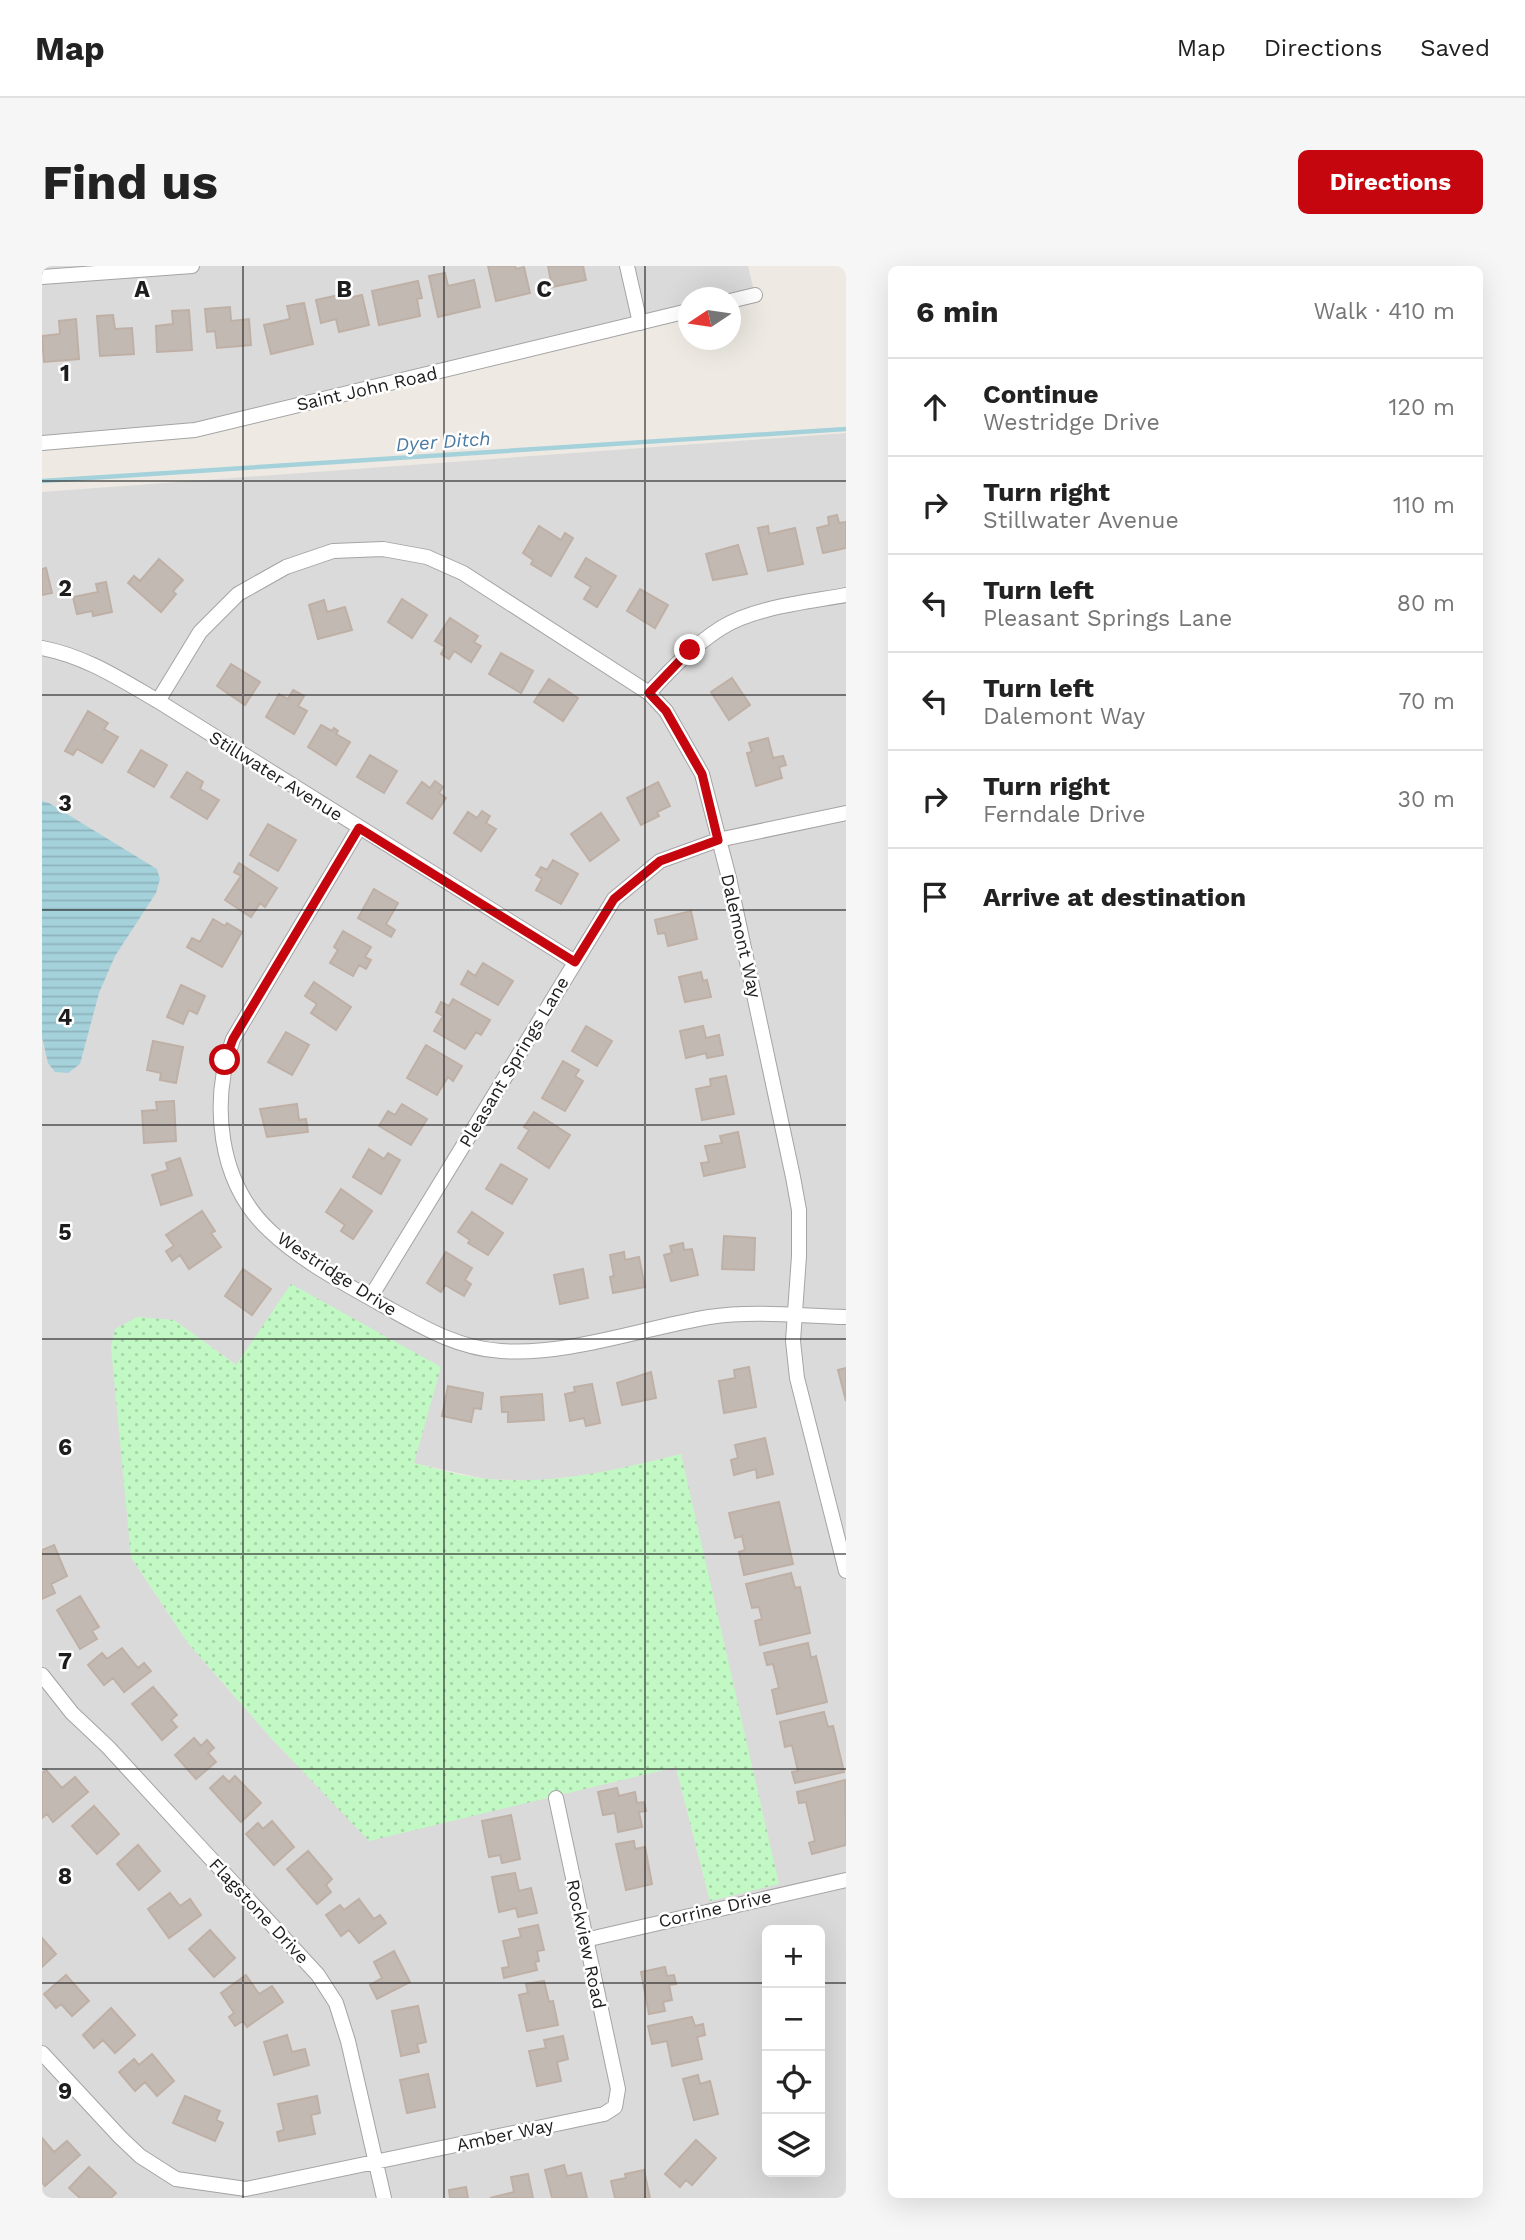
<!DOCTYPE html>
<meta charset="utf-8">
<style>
:root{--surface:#fff;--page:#f6f6f6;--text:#222;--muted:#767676;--line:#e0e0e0;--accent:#c5060e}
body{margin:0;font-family:"Work Sans",sans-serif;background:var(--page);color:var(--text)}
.controls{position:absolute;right:21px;bottom:21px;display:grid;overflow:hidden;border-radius:10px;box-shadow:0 7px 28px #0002}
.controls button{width:63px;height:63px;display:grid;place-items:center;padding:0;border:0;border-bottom:2px solid var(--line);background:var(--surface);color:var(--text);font:35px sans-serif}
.compass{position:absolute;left:636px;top:21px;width:63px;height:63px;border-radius:50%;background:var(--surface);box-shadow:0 7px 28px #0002;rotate:257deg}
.stop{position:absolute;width:21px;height:21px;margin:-16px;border:5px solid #c5060e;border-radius:50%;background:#fff}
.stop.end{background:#c5060e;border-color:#fff;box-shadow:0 2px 7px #0008}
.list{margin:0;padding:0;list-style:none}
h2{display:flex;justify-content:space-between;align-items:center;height:91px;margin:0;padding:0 28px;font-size:30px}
h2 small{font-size:23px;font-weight:400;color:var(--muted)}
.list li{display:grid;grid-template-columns:46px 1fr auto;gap:21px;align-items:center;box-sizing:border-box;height:98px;padding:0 28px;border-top:2px solid var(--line)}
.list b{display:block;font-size:26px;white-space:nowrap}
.list p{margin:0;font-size:23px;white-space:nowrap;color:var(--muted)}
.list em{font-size:23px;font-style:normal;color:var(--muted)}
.icon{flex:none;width:38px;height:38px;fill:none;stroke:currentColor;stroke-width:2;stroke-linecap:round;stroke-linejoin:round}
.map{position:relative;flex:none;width:804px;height:1932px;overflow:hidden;border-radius:10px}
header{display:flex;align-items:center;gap:42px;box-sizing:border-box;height:98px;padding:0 35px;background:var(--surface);border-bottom:2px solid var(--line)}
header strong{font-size:33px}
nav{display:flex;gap:38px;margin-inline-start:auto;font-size:24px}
.intro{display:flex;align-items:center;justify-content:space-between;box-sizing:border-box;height:168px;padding:0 42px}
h1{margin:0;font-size:49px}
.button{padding:18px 32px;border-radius:10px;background:var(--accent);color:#fff;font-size:24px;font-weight:700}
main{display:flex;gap:42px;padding:0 42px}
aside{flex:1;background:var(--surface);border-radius:10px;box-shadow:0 7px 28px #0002}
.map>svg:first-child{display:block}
.residential{fill:#dbdada;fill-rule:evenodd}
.park{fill:url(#park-dots)}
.water{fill:url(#water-rules)}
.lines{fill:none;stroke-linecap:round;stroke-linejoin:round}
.stream{stroke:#a5d1db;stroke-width:4.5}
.building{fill:#c3b9b3;stroke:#bfb0a6;stroke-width:2}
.minor-casing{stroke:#a4a4a4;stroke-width:16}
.minor{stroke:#fff;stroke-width:14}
.route{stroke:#c5060e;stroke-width:9}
.grid{fill:none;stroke:#1d1d1d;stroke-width:2;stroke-opacity:0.55}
.labels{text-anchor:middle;stroke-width:5;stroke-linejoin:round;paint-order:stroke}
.street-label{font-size:18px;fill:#1d1d1d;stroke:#fff}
.water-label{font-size:19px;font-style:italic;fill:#4a7aa2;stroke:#fff}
.grid-label{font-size:23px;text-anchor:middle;font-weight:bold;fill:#1d1d1d;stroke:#fff;stroke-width:5;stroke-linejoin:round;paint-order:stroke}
</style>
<header>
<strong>Map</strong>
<nav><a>Map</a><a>Directions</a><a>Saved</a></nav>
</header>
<div class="intro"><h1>Find us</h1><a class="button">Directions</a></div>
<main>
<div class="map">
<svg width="804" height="1932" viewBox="0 0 804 1932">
<defs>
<pattern id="park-dots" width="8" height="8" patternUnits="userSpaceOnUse" patternTransform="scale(1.75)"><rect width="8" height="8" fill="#c1f8c3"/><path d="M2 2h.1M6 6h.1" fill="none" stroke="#a5d4a7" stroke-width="1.8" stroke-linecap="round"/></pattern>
<pattern id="water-rules" width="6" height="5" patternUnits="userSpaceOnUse" patternTransform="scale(1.75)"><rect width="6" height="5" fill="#a5d1db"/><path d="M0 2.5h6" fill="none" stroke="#8eb3bc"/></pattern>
</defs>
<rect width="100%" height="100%" fill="#eeeae3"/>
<path class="residential" d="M0 0H706L713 29 688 32H646V45L153 164 0 177Z
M804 167V1932H0V226ZM132 1054 194 1099 371 1197 443 1213 496 1215 567 1206 639 1188 668 1635 634 1501 327 1574 230 1473 146 1377 89 1291ZM725 1664H778V1906H725Z"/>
<path class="park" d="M249 1018 399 1101 372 1197C396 1203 422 1211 446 1213 513 1219 575 1204 639 1188L737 1618 668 1635 634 1501 327 1575 230 1473 146 1377 89 1291 69 1081 73 1063 95 1051 132 1054 194 1099Z"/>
<path class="water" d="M0 535 7 537 115 603 118 613 114 627 73 690 57 727 38 798 26 807 13 806 6 797 0 771Z"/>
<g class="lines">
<path class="stream" d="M0 215 804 163"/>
</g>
<path class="building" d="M446 0H473L474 3 482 1 488 27 454 35Z
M506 0H541L544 14 510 21Z
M403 7 406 20 432 14 438 41 396 51 387 10Z
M376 15 380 32 375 33 378 50 337 59 330 25Z
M297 29 298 34 320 29 327 59 297 66 294 53 279 57 274 34Z
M262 37 271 78 229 88 222 59 248 53 245 40Z
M188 41 189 55 207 53 209 79 175 82 173 65 165 66 163 43Z
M147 44 150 84 115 86 114 60 131 58 130 45Z
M71 49 73 63 90 62 92 88 58 90 55 50Z
M34 53 37 93 2 96 0 70 18 68 17 55Z
M795 249 797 257 804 256V282L781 287 775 262 787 259 786 251Z
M497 260 519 274 523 267 531 272 509 310 489 298 491 294 481 287Z
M726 260 727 268 753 262 761 298 726 305 716 262Z
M696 279 705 308 671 314 664 288Z
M544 292 574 310 555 341 542 333 549 321 533 311Z
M117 293 141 314 131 325 134 328 119 346 86 317 92 310 98 315Z
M4 302 10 327 0 329V303Z
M64 316 70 346 51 350 50 345 35 348 31 331 56 326 54 318Z
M598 323 626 339 613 362 585 345Z
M360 333 385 349 370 372 346 356Z
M282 334 285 346 303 341 310 364 276 373 267 339Z
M408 352 436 370 432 376 439 380 429 396 412 385 407 393 399 388 403 381 393 375Z
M459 387 491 405 479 427 447 408Z
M189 398 218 416 203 439 175 420Z
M690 412 708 439 687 454 669 426Z
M507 413 536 432 521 455 492 436Z
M251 424 262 430 256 440 265 445 252 468 224 451 237 428 246 433Z
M46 445 66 457 62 463 76 471 60 497 35 483 31 489 23 485Z
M279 459 290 465 292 462 296 465 294 468 308 476 294 499 266 481Z
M726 472 731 492 741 490 744 499 737 501 740 512 714 520 705 487 710 486 707 477Z
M99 484 125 499 112 521 86 506Z
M328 489 355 505 342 527 315 511Z
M145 506 161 516 158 523 177 534 165 553 129 531Z
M393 515 401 521 397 527 404 532 390 553 365 537 380 516 388 522Z
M616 516 628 540 615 546 617 550 599 559 585 532Z
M440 545 448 550 444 557 454 563 439 585 412 567 426 546 435 552Z
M559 547 577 574 548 595 529 568Z
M226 558 254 574 236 605 208 589Z
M511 594 536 608 519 638 494 624 500 613 494 609 499 601 505 604Z
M197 597 235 622 223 641 218 637 209 651 183 634 199 610 192 606Z
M332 623 356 637 344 658 353 664 349 671 316 652Z
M649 645 655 673 626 680 623 667 616 668 613 654Z
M171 653 183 660 185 657 200 666 180 701 145 681 150 672 158 676Z
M301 665 329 681 323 691 329 694 324 703 317 699 311 710 288 697 296 684 292 681Z
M441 697 471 715 456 739 419 718 426 705 433 710Z
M659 706 661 715 665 714 669 731 643 736 637 711Z
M272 716 309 741 294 764 269 747 275 738 263 730Z
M139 719 163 730 155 748 147 744 141 758 125 751Z
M411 733 448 754 439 769 434 766 423 783 392 765 401 750 394 746 399 736 407 740Z
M544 760 570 775 555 800 530 785Z
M661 760 664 772 677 769 681 789 665 792 664 787 644 792 638 765Z
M244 766 267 779 250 809 226 796Z
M111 775 141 781 134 817 118 814 119 807 105 804Z
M384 779 420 800 411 815 406 811 395 829 365 812Z
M521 795 537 804 533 810 541 815 523 845 500 832Z
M684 810 692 848 660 854 654 823 669 820 668 813Z
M132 835 134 875 102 877 100 845 115 844 114 836Z
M255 838 257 854 264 853 266 866 225 871 218 843Z
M360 838 385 853 369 879 337 860 346 845 353 849Z
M492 846 528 869 507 902 476 882 487 864 482 861Z
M696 866 703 901 662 910 659 897 667 896 663 880 680 877 678 870Z
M327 883 342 893 346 887 358 894 339 928 311 911Z
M138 892 150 929 119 939 110 909 126 904 124 897Z
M459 898 485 913 470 938 444 923Z
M299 923 330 945 311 973 299 965 303 959 284 946Z
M160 945 173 965 169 967 179 981 147 1003 138 989 130 995 124 985 132 980 124 969Z
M430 946 461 967 446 989 426 977 428 974 416 966Z
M682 970 713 972 712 1004 680 1003Z
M641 977 642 984 650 983 656 1009 629 1015 622 989 630 987 628 980Z
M404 986 430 1002 423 1014 429 1018 422 1030 403 1019 399 1026 385 1017Z
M582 986 583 994 597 991 603 1021 571 1027 568 1011 572 1010 568 989Z
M201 1003 229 1023 210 1049 183 1030Z
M541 1003 546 1032 518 1038 512 1009Z
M707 1101 714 1141 682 1147 677 1115 693 1112 692 1104Z
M804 1102V1135L796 1104Z
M609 1106 614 1132 580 1139 575 1117Z
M550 1118 558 1157 544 1160 542 1152 528 1155 523 1128 533 1126 532 1121Z
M406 1120 441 1127 439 1143 432 1142 429 1156 400 1150Z
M500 1128 502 1154 466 1156V1146H460L459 1131Z
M723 1172 731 1208 715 1212 714 1203 692 1209 689 1194 696 1192 693 1179Z
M737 1236 751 1298 702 1309 697 1286 703 1284 700 1270 693 1272 687 1247Z
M12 1279 25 1310 9 1318 13 1327 0 1333V1284Z
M749 1307 753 1322 758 1321 768 1367 718 1379 713 1355 720 1353 717 1341 710 1342 704 1318Z
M38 1330 57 1361 50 1365 55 1373 38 1383 15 1344Z
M766 1377 769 1392 774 1390 785 1436 735 1448 730 1424 737 1422 731 1398 725 1399 722 1387Z
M80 1382 96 1402 102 1397 109 1405 82 1426 71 1412 62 1419 46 1399 60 1387 65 1393Z
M111 1421 135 1449 129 1454 135 1461 120 1474 90 1438Z
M782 1446 786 1461 791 1460 802 1506 753 1517 750 1506 756 1505 750 1479 743 1481 738 1456Z
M152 1472 159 1480 165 1474 172 1482 166 1487 174 1496 154 1513 133 1489Z
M4 1504 20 1522 33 1511 46 1526 11 1556 5 1548 0 1552V1507Z
M181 1510 187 1516 193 1510 219 1537 199 1556 168 1522Z
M803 1514 804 1579 770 1588 767 1577 773 1575 764 1536 757 1537 755 1526Z
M575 1522 577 1530 593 1526 595 1537 602 1536 604 1545 597 1546 600 1561 576 1566 573 1547 561 1549 556 1526Z
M52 1540 77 1568 55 1588 30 1560Z
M469 1549 478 1593 460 1597 458 1589 447 1591 440 1555Z
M230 1555 252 1581 232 1599 204 1568 216 1557 221 1563Z
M592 1575 593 1583 603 1581 610 1618 584 1624 574 1578Z
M96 1579 118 1605 97 1624 75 1598Z
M266 1585 290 1613 284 1619 289 1626 275 1638 245 1603Z
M473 1607 477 1625 489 1622 495 1647 476 1651 474 1642 457 1646 450 1611Z
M128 1627 138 1640 148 1633 159 1649 127 1672 106 1643Z
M317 1633 332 1653 338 1649 344 1657 317 1677 307 1664 299 1670 284 1649 298 1639 302 1644Z
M496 1659 502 1684 495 1685 497 1695 493 1696 495 1704 462 1712 460 1702 467 1701 461 1675 479 1671 477 1663Z
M168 1664 193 1692 172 1711 147 1683Z
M0 1672 14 1688 0 1701Z
M352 1685 368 1716 335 1733 328 1719 340 1712 332 1696Z
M623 1701 625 1710 632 1709 634 1718 627 1719 630 1734 621 1736 623 1745 607 1748 599 1706Z
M24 1709 47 1735 30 1750 19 1738 14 1742 2 1728Z
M204 1709 217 1728 230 1720 241 1736 205 1761 201 1755 193 1760 187 1751 192 1747 179 1727Z
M502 1715 507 1736 511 1735 516 1759 485 1765 477 1729 486 1727 484 1718Z
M376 1740 384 1776 375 1778 377 1786 359 1790 350 1745Z
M69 1742 93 1769 73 1787 61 1774 52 1782 41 1769Z
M650 1751 653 1760 661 1758 663 1769 655 1771 660 1793 630 1800 625 1775 610 1778 606 1760Z
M245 1769 250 1786 263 1783 267 1799 232 1809 222 1776Z
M521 1770 526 1793 515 1796 519 1815 495 1820 487 1785 504 1782 502 1774Z
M110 1788 132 1815 115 1830 103 1816 93 1825 77 1806 92 1793 97 1799Z
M386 1808 393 1841 365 1847 358 1814Z
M656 1809 658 1818 668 1815 676 1848 652 1854 641 1813Z
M143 1830 178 1845 174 1854 181 1857 173 1875 131 1857Z
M275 1830 278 1847 269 1849 273 1868 237 1875 235 1866 242 1864 236 1838Z
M0 1872 12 1886 25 1875 38 1889 3 1920 0 1916Z
M654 1874 674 1892 650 1919 644 1914 638 1921 623 1908Z
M522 1899 525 1910 539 1907 545 1932H510L503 1904Z
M47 1901 74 1927 69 1932H38L27 1922Z
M602 1904 608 1932H573L569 1915 584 1912 583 1908Z
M486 1908 491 1932H448L472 1926 469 1911Z
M424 1921 426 1932H408L407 1924Z"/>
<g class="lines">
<defs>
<path id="minor" d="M585 0 598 57
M0 11 150 0
M688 35 713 29
M0 177 153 164 646 45
M0 382C43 390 78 413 116 435L533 696
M607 427C629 403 651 380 679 362 712 341 766 336 804 329
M116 435 158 366 196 328 244 301 291 285 341 283 385 291 421 307 607 427 624 445 660 508 687 612 751 911 757 944V990L751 1075 755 1112 804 1305
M317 562 191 773C168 836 176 916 227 964 258 994 300 1016 337 1037 377 1059 413 1082 459 1085 525 1090 601 1062 667 1051 712 1044 759 1050 804 1051
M328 1032 572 633 618 595 676 574 804 547
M0 1409 30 1447 66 1481 276 1709 294 1737 306 1775 342 1932
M543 1674 804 1614
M0 1787 78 1871 98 1890 134 1913 204 1923 562 1848 573 1841 576 1823 514 1532"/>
</defs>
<use href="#minor" class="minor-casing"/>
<use href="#minor" class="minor"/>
</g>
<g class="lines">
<path class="route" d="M183 794 191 773 317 562 533 696 572 633 618 595 676 574 660 508 624 445 607 427 648 384"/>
</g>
<path class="grid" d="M201 0V1932M402 0V1932M603 0V1932M0 215H804M0 429H804M0 644H804M0 859H804M0 1073H804M0 1288H804M0 1503H804M0 1717H725M778 1717H804"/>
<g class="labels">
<g class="street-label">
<text transform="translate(325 123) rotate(-13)" y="6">Saint John Road</text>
<text transform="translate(234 510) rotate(32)" y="6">Stillwater Avenue</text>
<text transform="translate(699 670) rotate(77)" y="6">Dalemont Way</text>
<text transform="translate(472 796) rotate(-59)" y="6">Pleasant Springs Lane</text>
<text transform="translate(295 1008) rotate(33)" y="6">Westridge Drive</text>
<text transform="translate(673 1643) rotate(-13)" y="6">Corrine Drive</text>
<text transform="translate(217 1645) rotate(47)" y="6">Flagstone Drive</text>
<text transform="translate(544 1678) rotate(78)" y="6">Rockview Road</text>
<text transform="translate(463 1869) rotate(-12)" y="6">Amber Way</text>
</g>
<g class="water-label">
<text transform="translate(401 175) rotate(-4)" y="7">Dyer Ditch</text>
</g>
</g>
<g class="grid-label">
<text x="100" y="31">A</text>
<text x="302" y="31">B</text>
<text x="502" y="31">C</text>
<text x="23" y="115">1</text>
<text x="23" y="330">2</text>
<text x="23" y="545">3</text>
<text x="23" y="759">4</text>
<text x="23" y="974">5</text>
<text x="23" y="1189">6</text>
<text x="23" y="1403">7</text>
<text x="23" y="1618">8</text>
<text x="23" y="1833">9</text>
</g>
</svg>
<div class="controls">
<button>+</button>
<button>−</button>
<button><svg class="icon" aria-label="locate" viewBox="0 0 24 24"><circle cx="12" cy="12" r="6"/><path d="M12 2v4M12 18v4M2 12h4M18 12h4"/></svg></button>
<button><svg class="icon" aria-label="layers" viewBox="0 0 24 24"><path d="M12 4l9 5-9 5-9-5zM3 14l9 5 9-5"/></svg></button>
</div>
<svg class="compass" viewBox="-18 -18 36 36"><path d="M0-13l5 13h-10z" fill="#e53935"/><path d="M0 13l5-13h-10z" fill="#767676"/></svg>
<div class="stop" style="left:183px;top:794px"></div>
<div class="stop end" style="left:648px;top:384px"></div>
</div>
<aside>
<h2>6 min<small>Walk · 410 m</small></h2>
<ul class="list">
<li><svg class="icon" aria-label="ahead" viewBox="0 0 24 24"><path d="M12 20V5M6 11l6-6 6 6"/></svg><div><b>Continue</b><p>Westridge Drive</p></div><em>120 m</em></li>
<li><svg class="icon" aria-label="right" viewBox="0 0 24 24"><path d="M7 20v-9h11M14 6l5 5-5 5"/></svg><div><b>Turn right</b><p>Stillwater Avenue</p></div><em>110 m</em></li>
<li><svg class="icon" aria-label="left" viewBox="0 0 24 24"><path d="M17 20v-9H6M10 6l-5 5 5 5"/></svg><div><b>Turn left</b><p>Pleasant Springs Lane</p></div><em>80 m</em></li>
<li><svg class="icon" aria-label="left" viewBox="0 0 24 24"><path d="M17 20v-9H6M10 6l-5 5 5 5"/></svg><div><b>Turn left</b><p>Dalemont Way</p></div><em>70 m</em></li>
<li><svg class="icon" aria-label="right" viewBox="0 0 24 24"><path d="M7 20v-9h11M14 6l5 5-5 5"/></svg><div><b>Turn right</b><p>Ferndale Drive</p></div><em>30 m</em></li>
<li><svg class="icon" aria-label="arrive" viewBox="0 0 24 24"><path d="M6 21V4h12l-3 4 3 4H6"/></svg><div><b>Arrive at destination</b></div></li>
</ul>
</aside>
</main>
